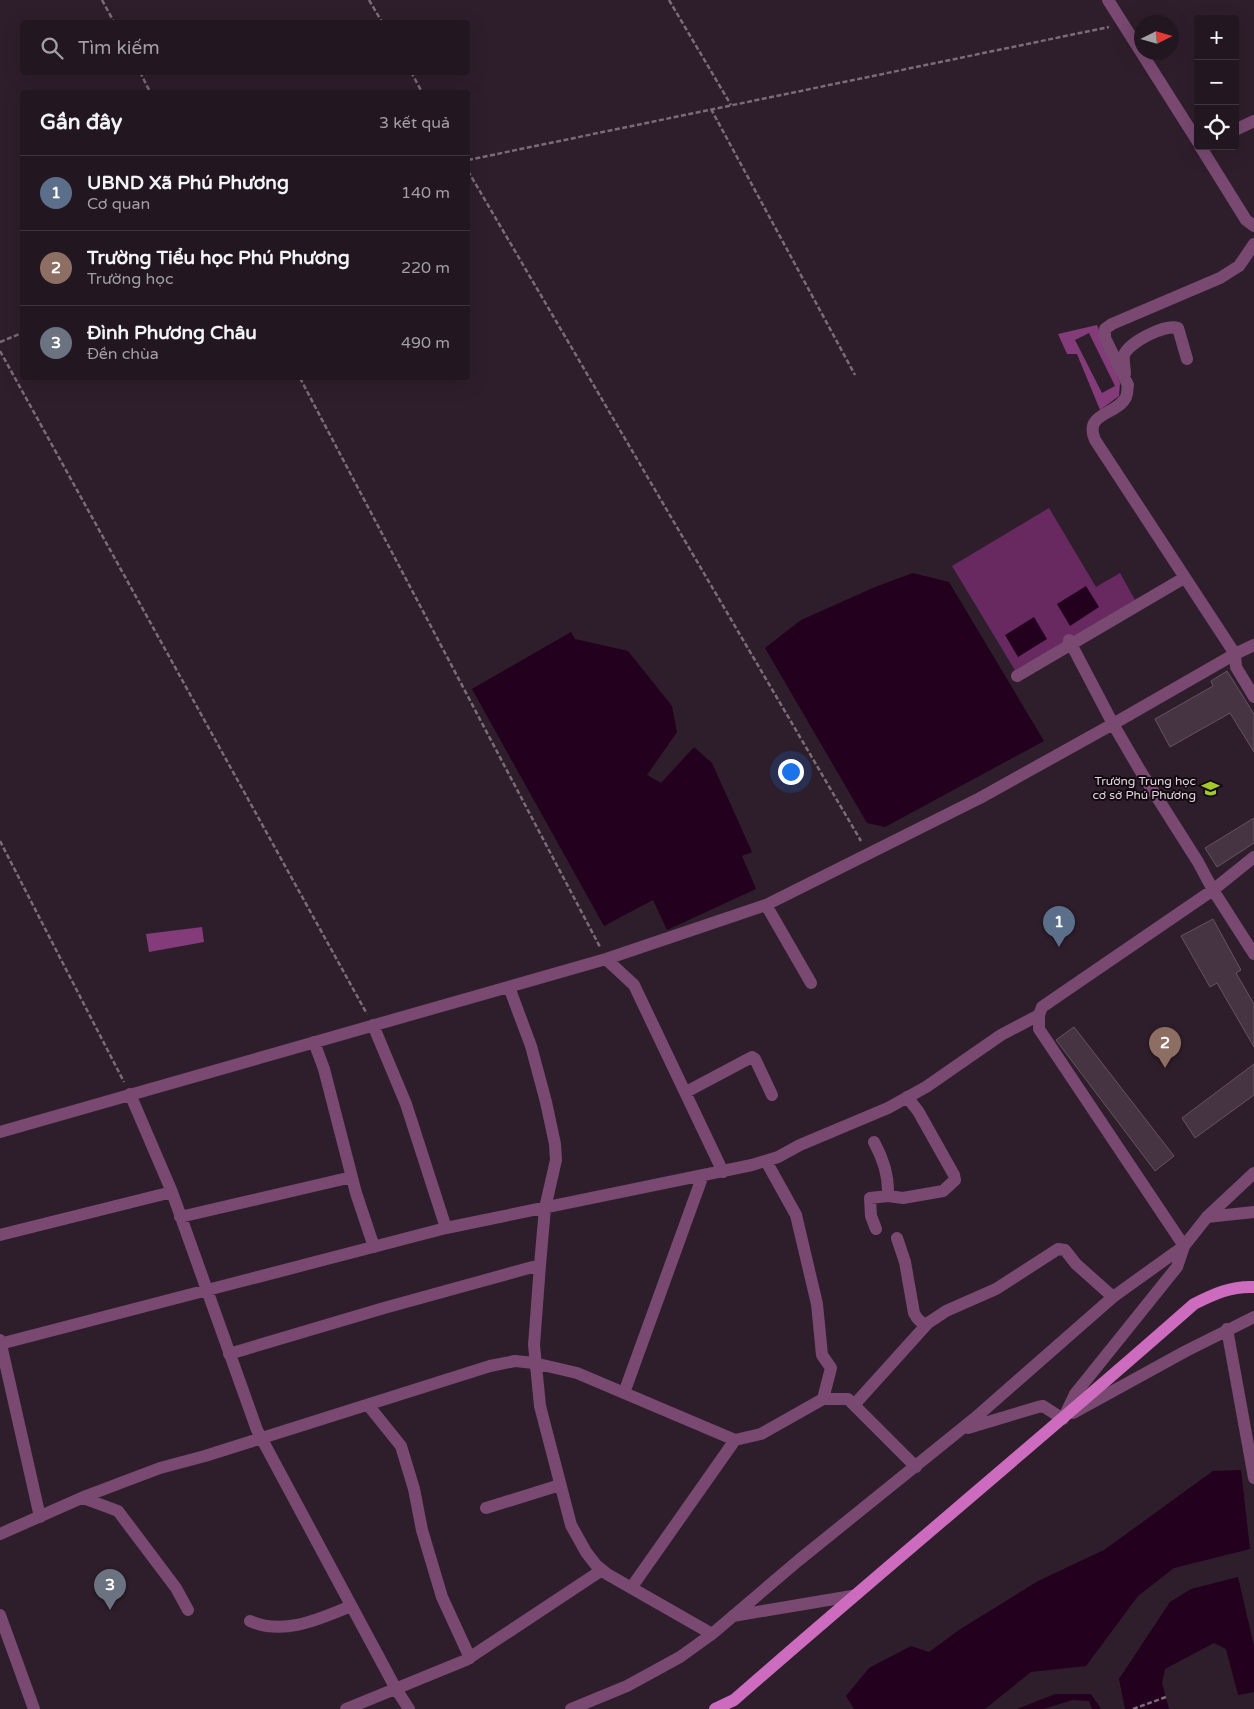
<!DOCTYPE html>
<html lang="vi">
<meta charset="utf-8">
<style>
:root{--surface:#221620;--page:#2e232d;--text:#f1f3f6;--muted:#a29fa5;--line:#3f353e;--accent:#a3c926}
body{margin:0;font-family:"Varela Round",sans-serif;background:var(--page);color:var(--text)}
.controls{position:absolute;right:15px;top:15px;display:grid;overflow:hidden;border-radius:5px;box-shadow:0 5px 20px #0002}
.controls button{width:45px;height:45px;display:grid;place-items:center;padding:0;border:0;border-bottom:1px solid var(--line);background:var(--surface);color:var(--text);font:25px sans-serif}
.compass{position:absolute;left:1134px;top:15px;width:45px;height:45px;border-radius:50%;background:var(--surface);box-shadow:0 5px 20px #0002;rotate:85deg}
.you{position:absolute;left:790px;top:771px;width:18px;height:18px;margin:-12px;border:4px solid #fff;border-radius:50%;background:#1a73e8;box-shadow:0 0 0 8px #1a73e833}
.badge{display:grid;place-items:center;width:32px;height:32px;border-radius:50%;background:var(--accent);color:#fff;font-size:16px;font-weight:700}
.pin{position:absolute;translate:-50% -41px;filter:drop-shadow(0 1px 2px #0008)}
.pin::after{content:'';position:absolute;top:26px;width:18px;height:15px;background:inherit;clip-path:polygon(0 0,100% 0,50% 100%)}
.list{margin:0;padding:0;list-style:none}
h2{display:flex;justify-content:space-between;align-items:center;height:65px;margin:0;padding:0 20px;font-size:21px}
h2 small{font-size:16px;font-weight:400;color:var(--muted)}
.list li{display:grid;grid-template-columns:32px 1fr auto;gap:15px;align-items:center;box-sizing:border-box;height:75px;padding:0 20px;border-top:1px solid var(--line)}
.list b{display:block;font-size:19px;white-space:nowrap}
.list p{margin:0;font-size:16px;white-space:nowrap;color:var(--muted)}
.list em{font-size:16px;font-style:normal;color:var(--muted)}
.icon{flex:none;width:28px;height:28px;fill:none;stroke:currentColor;stroke-width:2;stroke-linecap:round;stroke-linejoin:round}
.map{position:relative;flex:none;width:1254px;height:1709px;overflow:hidden}
.search{position:absolute;background:var(--surface);box-shadow:0 5px 20px #0002;left:20px;top:20px;width:450px;height:55px;display:flex;align-items:center;gap:12px;box-sizing:border-box;padding:0 18px;border-radius:5px;color:var(--muted);font-size:19px}
.panel{position:absolute;background:var(--surface);box-shadow:0 5px 20px #0002;left:20px;top:90px;width:450px;height:290px;border-radius:5px}
.map>svg:first-child{display:block}
.green{fill:#682960}
.forest{fill:#843b7a;fill-rule:evenodd}
.water{fill:#22001e}
.building{fill:#463443;stroke:#655261}
.lines{fill:none;stroke-linecap:round;stroke-linejoin:round}
.path{stroke:#796b77;stroke-width:2.5;stroke-dasharray:5 2.5;stroke-linecap:butt}
.minor{stroke:#794971;stroke-width:12}
.major{stroke:#cd6bbf;stroke-width:12}
.labels{text-anchor:middle;stroke-width:4;stroke-linejoin:round;paint-order:stroke}
.poi-label{font-size:12px;fill:#e1d6df;stroke:#120a10;text-anchor:end}
</style>
<div class="map">
<svg width="1254" height="1709" viewBox="0 0 1254 1709">
<rect width="100%" height="100%" fill="#2e1e2b"/>
<path class="green" d="M1049 508 1096 587 1120 573 1135 600 1016 672 952 566Z"/>
<path class="forest" d="M1097 325 1120 383 1119 396 1100 410 1077 354H1067L1058 334ZM1089 333 1115 386 1102 393 1075 340Z
M202 927 204 942 149 952 146 934Z"/>
<path class="water" d="M913 573 949 582 1044 741 885 827 867 823 765 648 801 620 875 587Z
M1086 586 1099 607 1070 626 1057 604Z
M1034 617 1047 639 1018 657 1005 635Z
M571 632 575 639 628 651 672 706 677 732 647 775 661 783 694 747 712 763 752 852 742 856 756 889 667 930 653 900 604 926 472 689Z
M1241 1470 1250 1549 1174 1568 1138 1596 1086 1666 1031 1672 985 1709H854L846 1696 869 1668 911 1646 929 1652 959 1630 1038 1581 1104 1550 1213 1471Z
M1238 1577 1254 1646V1692L1238 1695 1226 1649 1214 1643 1165 1669 1162 1683 1169 1709H1125L1119 1679 1170 1602 1191 1589Z
M1055 1694H1091L1101 1709H1092L1089 1701 1073 1700 1043 1709H1017Z"/>
<path class="building" d="M1227 671 1254 714V752L1230 713 1170 747 1155 719 1213 686 1211 681Z
M1254 818V843L1217 867 1205 848Z
M1213 919 1241 970 1236 973 1254 1004V1047L1217 983 1210 987 1181 936Z
M1074 1027 1174 1156 1155 1171 1056 1040Z
M1254 1064V1095L1195 1138 1182 1118Z"/>
<g class="lines">
<path class="path" d="M102 0 114 22
M369 0 382 22
M669 0 731 105
M140 72 150 92
M411 72 422 92
M711 109 855 375
M468 160 1109 27
M468 171 861 841
M0 342 22 333
M0 351 367 1014
M300 378 600 947
M0 841 124 1082
M1133 1709 1166 1697"/>
<path class="minor" d="M1108 0 1198 142
M1235 130 1254 121
M1200 146 1246 220 1254 226
M1254 244 1239 266 1220 278 1112 324 1105 329V338L1128 385C1127 388 1128 393 1126 397 1118 415 1083 412 1095 440L1235 654 1113 724 1141 772 1198 862 1213 890 1254 857
M1125 374C1125 369 1123 359 1124 355 1129 342 1165 324 1178 328L1187 359
M1254 645 1235 654 1236 667 1254 697
M1017 676 1184 578
M766 905 811 983
M606 959 634 985 723 1172
M509 987 531 1046 546 1102 555 1144 556 1160 545 1208 540 1265 534 1345 540 1406 571 1525 586 1552 596 1565 607 1574 712 1634
M373 1025 406 1104 446 1228
M314 1042 324 1069 356 1193 374 1247
M686 1092 752 1057 755 1059 772 1095
M130 1094 172 1192 257 1430 396 1689 409 1709
M0 1132 606 959 766 905 980 798 1113 724 1069 640
M874 1142C884 1160 889 1176 888 1196
M766 1161 796 1215 817 1304 822 1355 831 1368 823 1399
M180 1217 352 1177
M1207 1217 1254 1212
M876 1229 871 1216 870 1198 888 1196 903 1198 943 1191 955 1180 954 1175 918 1111 907 1097
M0 1235 172 1192
M897 1238 905 1262 914 1313 917 1318 925 1326
M1184 1246 1039 1029V1015L1042 1007 1213 890 1254 954
M1227 1329 1254 1478
M0 1340 40 1517
M0 1344 446 1228 752 1165 778 1157 800 1145 888 1108 926 1087 1001 1035 1039 1015
M229 1354 384 1308 540 1265
M624 1393 703 1175
M368 1405 401 1446 414 1489 422 1530 442 1597 470 1658
M854 1405 928 1323 946 1311 996 1289 1058 1249 1065 1250 1076 1264 1113 1297
M1073 1413 1186 1351 1254 1317
M968 1428 1038 1407 1043 1406 1063 1419 1075 1394 1177 1267 1184 1246
M83 1498 118 1511 176 1588 188 1610
M486 1508 560 1485
M0 1534 86 1496 160 1468 205 1456 490 1366 515 1361 534 1363 577 1373 735 1440 761 1434 823 1399H848L916 1467
M631 1588 735 1440
M0 1615 34 1709
M733 1616 852 1596
M250 1621C284 1636 319 1619 351 1606
M346 1709 466 1660 602 1570
M571 1709 627 1686 680 1657 712 1634 799 1560 975 1418 1113 1297 1184 1246 1207 1217 1254 1173"/>
<path class="major" d="M715 1709 734 1700C886 1567 1042 1438 1194 1304 1214 1294 1231 1286 1254 1287"/>
</g>
<defs>
<symbol id="school-bare" viewBox="-9 -9 18 18"><path d="M0-5L7-2L0 1L-7-2ZM-4 1L0 2.5L4 1V4Q0 6-4 4Z" fill="#a3c926" stroke="#120a10" stroke-width="2.5" paint-order="stroke"/></symbol>
</defs>
<g fill-rule="evenodd">
<use href="#school-bare" x="1198" y="776" width="25" height="25"/>
</g>
<g class="labels">
<g class="poi-label">
<text x="1196" y="785">Trường Trung học<tspan x="1196" dy="14">cơ sở Phú Phương</tspan></text>
</g>
</g>
</svg>
<div class="controls">
<button>+</button>
<button>−</button>
<button><svg class="icon" aria-label="locate" viewBox="0 0 24 24"><circle cx="12" cy="12" r="6"/><path d="M12 2v4M12 18v4M2 12h4M18 12h4"/></svg></button>
</div>
<svg class="compass" viewBox="-18 -18 36 36"><path d="M0-13l5 13h-10z" fill="#e53935"/><path d="M0 13l5-13h-10z" fill="#a29fa5"/></svg>
<div class="you"></div>
<div class="pin badge" style="left:1059px;top:947px;background:#5c6f8a">1</div>
<div class="pin badge" style="left:1165px;top:1068px;background:#8d6e63">2</div>
<div class="pin badge" style="left:110px;top:1610px;background:#6b7280">3</div>
<div class="search"><svg class="icon" aria-label="search" viewBox="0 0 24 24"><circle cx="10" cy="10" r="6"/><path d="M15 15l6 6"/></svg>Tìm kiếm</div>
<section class="panel">
<h2>Gần đây<small>3 kết quả</small></h2>
<ul class="list">
<li><span class="badge" style="background:#5c6f8a">1</span><div><b>UBND Xã Phú Phương</b><p>Cơ quan</p></div><em>140 m</em></li>
<li><span class="badge" style="background:#8d6e63">2</span><div><b>Trường Tiểu học Phú Phương</b><p>Trường học</p></div><em>220 m</em></li>
<li><span class="badge" style="background:#6b7280">3</span><div><b>Đình Phương Châu</b><p>Đền chùa</p></div><em>490 m</em></li>
</ul>
</section>
</div>
